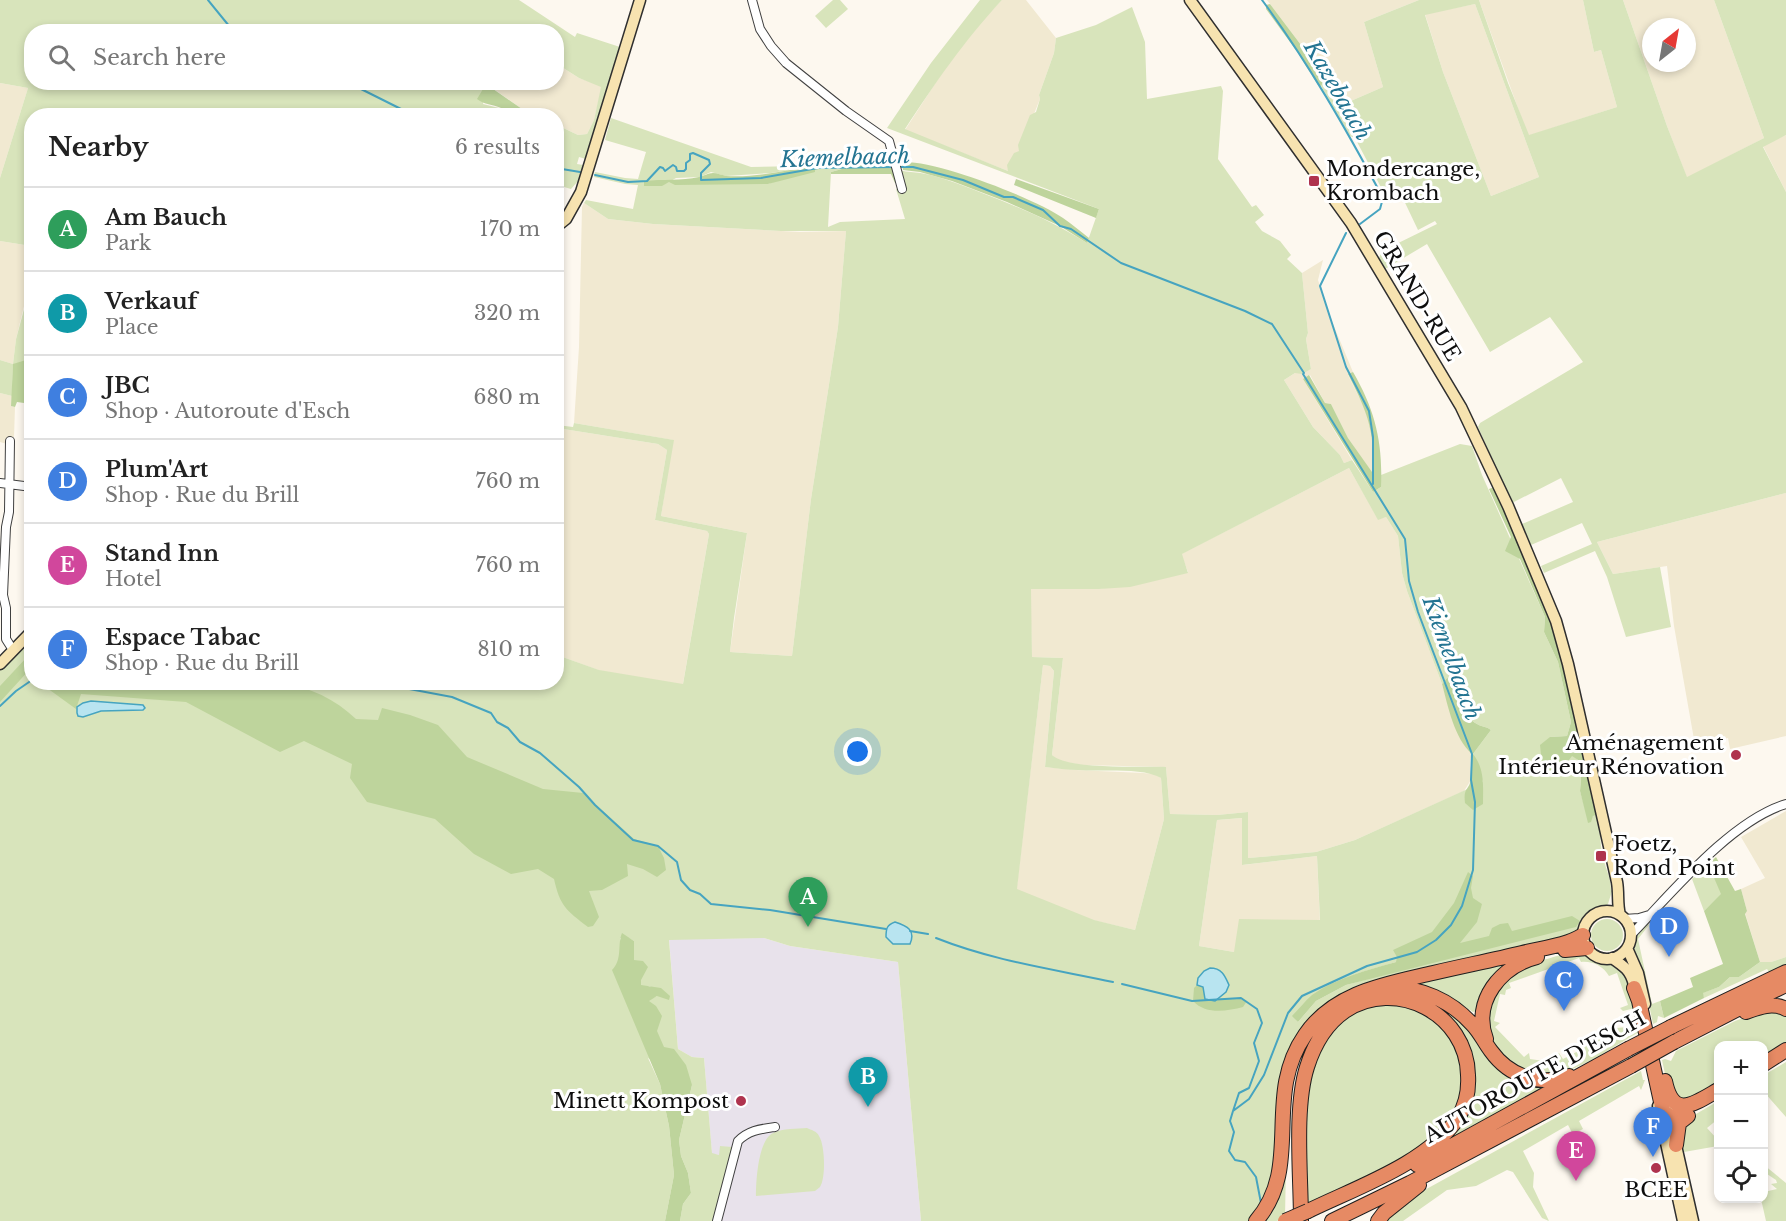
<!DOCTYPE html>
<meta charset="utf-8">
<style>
:root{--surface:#fff;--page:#f6f6f6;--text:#222;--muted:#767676;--line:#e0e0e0;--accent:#b45309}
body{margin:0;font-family:"Libre Baskerville",serif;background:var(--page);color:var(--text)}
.controls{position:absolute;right:18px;bottom:18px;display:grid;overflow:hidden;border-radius:12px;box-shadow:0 3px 9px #0003}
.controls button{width:54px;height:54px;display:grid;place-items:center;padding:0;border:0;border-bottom:2px solid var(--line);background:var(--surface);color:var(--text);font:30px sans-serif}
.compass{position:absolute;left:1642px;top:18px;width:54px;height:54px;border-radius:50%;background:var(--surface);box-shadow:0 3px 9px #0003;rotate:31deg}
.you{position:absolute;left:858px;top:752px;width:21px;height:21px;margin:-15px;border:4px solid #fff;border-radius:50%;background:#1a73e8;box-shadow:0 0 0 9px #1a73e833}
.badge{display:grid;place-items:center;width:39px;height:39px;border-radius:50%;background:var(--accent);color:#fff;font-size:20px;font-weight:700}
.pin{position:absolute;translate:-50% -50px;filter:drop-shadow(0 2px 3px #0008)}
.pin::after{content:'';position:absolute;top:32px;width:21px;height:18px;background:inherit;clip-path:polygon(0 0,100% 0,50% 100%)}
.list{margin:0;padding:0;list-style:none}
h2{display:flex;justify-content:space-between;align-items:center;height:78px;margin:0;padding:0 24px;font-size:26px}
h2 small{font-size:20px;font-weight:400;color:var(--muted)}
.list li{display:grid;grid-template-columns:39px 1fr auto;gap:18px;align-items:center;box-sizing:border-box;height:84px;padding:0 24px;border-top:2px solid var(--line)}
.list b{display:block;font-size:22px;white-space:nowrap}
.list p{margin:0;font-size:20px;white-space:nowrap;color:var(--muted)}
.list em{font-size:20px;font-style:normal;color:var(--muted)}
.icon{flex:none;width:33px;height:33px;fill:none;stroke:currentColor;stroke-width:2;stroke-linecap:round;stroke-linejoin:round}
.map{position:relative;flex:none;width:1786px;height:1221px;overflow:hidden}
.search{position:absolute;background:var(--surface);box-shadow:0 3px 9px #0003;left:24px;top:24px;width:540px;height:66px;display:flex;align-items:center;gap:15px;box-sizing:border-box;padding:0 21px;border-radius:24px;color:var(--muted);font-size:22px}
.panel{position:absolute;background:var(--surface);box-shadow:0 3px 9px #0003;left:24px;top:108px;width:540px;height:582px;border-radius:24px}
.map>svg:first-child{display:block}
.industrial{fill:#e8e2eb}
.farmland{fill:#f1e9d1;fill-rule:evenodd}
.green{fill:#d8e4bb;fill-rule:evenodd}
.forest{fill:#bed49c}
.water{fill:#b8e4f0;stroke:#46a4c0;stroke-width:1.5}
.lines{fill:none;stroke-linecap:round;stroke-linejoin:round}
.stream{stroke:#46a4c0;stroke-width:2}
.street-casing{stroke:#404040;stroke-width:10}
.secondary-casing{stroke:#2f2f2f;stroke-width:13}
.highway-casing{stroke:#1e1e1e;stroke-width:16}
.street{stroke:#fff;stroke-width:8}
.secondary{stroke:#f7e3b0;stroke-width:10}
.highway{stroke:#e68a64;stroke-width:14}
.highway-bridge-casing{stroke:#1e1e1e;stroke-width:16;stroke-linecap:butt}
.highway-bridge{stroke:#e68a64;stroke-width:14}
.poi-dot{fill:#af334e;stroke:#fff;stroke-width:2}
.labels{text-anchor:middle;stroke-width:6;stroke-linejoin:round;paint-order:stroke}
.poi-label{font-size:21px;fill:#0d0d0d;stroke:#fff;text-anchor:start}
.street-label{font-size:21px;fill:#0d0d0d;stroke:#fff}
.water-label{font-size:22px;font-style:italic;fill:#237492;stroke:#fff}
</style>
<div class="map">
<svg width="1786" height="1221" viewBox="0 0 1786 1221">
<rect width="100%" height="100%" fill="#fdf8ef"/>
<path class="industrial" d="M764 938 790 946 898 962 921 1221H713L719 1155 712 1154 704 1058 692 1057 678 1049 669 939Z"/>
<path class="farmland" d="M1002 0H1026L1056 38 1054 53 1039 95 1040 99 1019 151 1008 171 905 130 949 62 972 31Z
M1267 0H1419L1364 22 1383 87 1337 107 1304 49Z
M1479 0H1583L1594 52 1601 50 1617 107 1528 136Z
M1623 0H1714L1764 138 1687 178 1667 126ZM1651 27H1687V63H1651Z
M1475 4 1539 177 1491 196 1443 72 1425 14Z
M557 64 579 78 602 86 594 120 587 134 578 135 557 125 556 116 536 115 522 109 488 85 490 82H556Z
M0 83 28 88 0 178Z
M1786 135V192L1763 146Z
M584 203 608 219 653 224 800 232 846 231 838 327 811 499 792 656 730 652 747 533 661 516 673 440 574 423 579 347 582 207Z
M0 241 31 246V294L26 298 16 339 13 364 0 360Z
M1323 260 1318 280 1331 319 1353 372 1348 375 1365 409 1373 437 1372 473 1348 438 1331 404 1325 403 1310 375 1303 379 1352 460 1344 463 1340 455 1313 427 1284 380 1295 373 1311 369 1306 339 1308 333 1302 273Z
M0 393 12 396 11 406 15 407 14 437H8L7 444 0 442Z
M557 428 658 444 667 450 655 520 707 531 709 534 682 689 601 671 557 655Z
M1349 468 1378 519 1386 517 1398 536 1402 573 1407 591 1442 684 1452 718 1472 754 1470 761 1471 780 1464 791 1355 840 1316 852 1248 858V812L1217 815 1170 814 1166 767 1082 765 1057 761 1052 755 1063 658 1032 657 1030 589H1099L1188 572 1181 554Z
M1786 493V736L1730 749 1728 738 1695 745 1674 626 1667 566 1613 574 1597 542Z
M1043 665 1050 666 1054 671 1045 767 1076 770 1143 773 1154 774 1161 778 1164 819 1135 930 1015 902Z
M1786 811V957L1771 962H1760L1745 913 1747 911 1741 889 1765 878 1741 837Z
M1243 818V865L1317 856 1320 924 1234 952 1199 946 1217 820Z"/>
<path class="green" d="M0 0H519L575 37 577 33 620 47 586 159 579 157 577 164 583 165 579 180 571 189 557 185V125L578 135 587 134 594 120 601 87 579 78 557 64 556 32H32V82L490 83 488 85 486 84 483 104 503 109 509 115H517L32 116 31 246 0 241V178L28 88 0 83Z
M833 0H840L848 9 826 28 815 16Z
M980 0H1002C963 42 936 82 905 129L1008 171 1007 165 1014 153 1019 151 1018 145 1030 115 1036 112 1040 99 1039 95 1054 53 1056 38 1096 25 1132 7 1145 42 1147 99 1221 86 1223 91 1218 159 1252 207 1256 205 1264 215 1255 222 1262 231 1280 241 1291 255 1287 259 1302 273 1308 333 1306 339 1311 369 1302 374 1295 373 1284 380 1313 427 1340 455 1344 463 1352 460 1373 492 1381 487V475L1460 444 1472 446 1482 475 1545 617 1544 632 1558 662 1571 722 1567 736 1550 737 1578 760 1581 778 1580 791 1589 822 1593 816 1597 815C1600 828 1600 840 1602 853 1604 866 1611 876 1611 890L1612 891 1608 904 1589 914 1574 937 1358 985 1335 997 1316 1013 1301 1032 1277 1143 1272 1185 1259 1210 1249 1221H921L898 962 790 946 764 938 669 940 678 1049 692 1057 704 1058 712 1153 719 1155 720 1146 732 1147 713 1221H680L683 1204 691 1193 688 1173 681 1156 679 1140 692 1085 648 1058 660 1084 669 1126 674 1175 665 1221H0V670L31 637 32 682H556L557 655 599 670 683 684 709 534 707 531 655 520 667 450 658 444 557 428V425L573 427 574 423 674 440 661 516 747 533 734 618 730 652 792 656 811 499 838 327 846 231H781L653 224 608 219 584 203 586 200 633 209 638 185 625 184 594 177 595 172 625 178 638 179 646 152 605 140 611 118 751 167 856 165 831 172 828 227 840 222 905 219 896 189 902 188 898 171C903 170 906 172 911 172 936 174 959 184 982 193 1019 207 1054 222 1087 243L1099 209 887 128 931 63ZM815 166 768 184 669 182 644 185V181L669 182 676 178 700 177 711 172 726 176 771 173ZM1349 468 1378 520 1386 517 1398 536 1402 573 1407 591 1442 684 1447 678 1455 680C1459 693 1463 717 1477 724 1482 727 1486 726 1491 730L1473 754 1483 782 1355 840 1316 852 1248 858V812L1217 815 1170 814 1166 767C1143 766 1067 770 1052 755L1063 658 1032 657 1031 589H1099L1130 587 1188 573 1182 554ZM1043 665 1050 666 1054 671 1045 767C1056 768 1067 770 1078 770 1100 772 1142 767 1161 778L1164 819 1135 930 1094 920 1017 889ZM1242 818V865L1317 856 1320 920 1239 919 1234 952 1199 946 1217 820ZM620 938H629L634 941V960L641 986H650L657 996 648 1000 620 954ZM1396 962 1393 972 1346 985 1316 1001 1298 1022 1293 1016 1335 982 1362 972Z
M1419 0H1479L1508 83 1529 135 1617 107 1601 50 1594 52 1583 0H1623L1667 126 1687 177 1764 138 1714 0H1786V135L1763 147 1786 192V493L1597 542 1613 574 1660 567 1671 627 1626 637 1607 577 1595 551 1544 573 1541 566 1592 544 1582 523 1531 545 1522 524 1573 502 1561 478 1512 503 1478 427 1480 423 1583 362 1550 317 1490 352 1427 244 1385 269 1379 258 1382 251 1437 224 1435 221 1418 230 1398 188 1385 195 1355 138 1350 136 1321 86 1323 83 1337 107 1383 87 1364 22ZM1475 4 1539 177 1491 196 1443 72 1425 15Z
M31 294V360L13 365 12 396 0 393V360L13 364 16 339 27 298Z
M1708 864 1722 894 1704 911 1692 879Z
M1591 935a16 16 0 1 1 32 0a16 16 0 1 1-32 0Z
M1647 923 1649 925 1638 939 1652 1004 1660 1001 1664 1018 1658 1016 1657 1022 1653 1024 1645 985 1635 1008 1623 1011 1620 1008 1628 1005 1617 973 1609 976C1603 966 1593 961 1581 962L1579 958 1509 983 1511 988 1506 990 1505 995 1500 994 1494 1021 1500 1023 1495 1027 1524 1057 1529 1053 1530 1059 1551 1062 1552 1054 1559 1053 1563 1059 1584 1048 1581 1042 1591 1037 1594 1042 1609 1035 1606 1029 1638 1026 1639 1032C1616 1045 1573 1075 1548 1075 1496 1076 1471 1021 1503 981 1511 971 1535 962 1547 959 1559 956 1570 951 1583 952 1588 953 1593 959 1598 961 1604 963 1610 963 1616 964 1631 953 1634 936 1647 923Z
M1786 957V965L1769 972 1767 969 1704 998 1702 993 1719 987 1730 977H1739L1760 962H1771Z
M1511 959 1477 1011 1473 1012 1453 999 1406 985Z
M1423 997 1457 1014 1489 1053 1549 1086 1468 1128 1452 1140 1449 1134 1469 1100 1455 1027Z
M1395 1003 1417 1008 1448 1032 1464 1067 1462 1096 1446 1128 1390 1167 1306 1208C1306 1142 1290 1029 1372 1005 1379 1003 1388 1003 1395 1003Z
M1768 1009 1786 1014V1044L1764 1058V1046H1718V1084L1685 1103 1668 1088 1662 1060 1665 1059 1671 1061 1676 1051 1735 1021Z
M1786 1062V1117L1764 1092V1075Z
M1641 1071 1643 1080H1645L1641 1090 1639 1086 1579 1121 1583 1129 1577 1132 1587 1151 1582 1152 1568 1125 1523 1151 1534 1173 1533 1187 1549 1221 1542 1218 1513 1172 1507 1170 1476 1186 1447 1190 1403 1221H1384L1421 1192Z
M1718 1101V1119L1707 1128 1718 1140V1146L1684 1152 1680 1136 1686 1120Z
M1287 1112 1285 1217 1277 1221H1260Z
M807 1128C811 1130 817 1131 819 1136 825 1145 826 1178 820 1187L815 1191 756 1196C756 1182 758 1140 773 1133 783 1128 797 1129 807 1128Z
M1764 1165 1786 1183V1221H1766L1761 1199 1764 1198V1192L1777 1189 1771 1184 1777 1183 1776 1180 1764 1172Z"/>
<path class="forest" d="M1270 4 1304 49 1323 83 1321 86 1318 85 1298 53 1266 9V5Z
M486 84 522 109 519 115C508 115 510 112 501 108 492 104 485 105 477 99Z
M902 162C936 160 1034 198 1063 218 1072 224 1080 231 1089 238L1087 243 1060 226 1007 202 952 181 920 172 903 170Z
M878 164 894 168 896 182 895 183 891 174H831V172L856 165Z
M815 166V172L768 184 675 185 669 182 662 186H644V181C663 179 681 181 699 177 704 176 708 173 713 173 717 173 722 175 726 176 756 178 786 170 815 166Z
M1016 179 1099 209 1096 218 1014 185Z
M26 360H31V404L17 402 15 407 11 406 13 364Z
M1353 372C1375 410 1383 442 1381 487L1373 492 1303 379 1309 375 1325 403 1331 404 1348 438 1372 472C1376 431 1366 410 1348 374Z
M1494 487 1552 622 1564 663 1597 815 1593 816 1591 822 1588 823 1580 791 1581 778 1578 760 1572 756 1563 768 1550 770 1542 763 1540 745 1550 737 1567 736 1571 722 1558 662 1544 632 1545 617 1520 559 1505 551 1511 537 1489 489Z
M27 657 31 668 0 702V686Z
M1447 678 1455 680C1459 693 1463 717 1477 724 1482 727 1486 726 1491 730L1473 754C1485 769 1483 786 1483 804L1473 810 1465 803C1463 787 1469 791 1471 779 1473 771 1469 763 1472 754 1454 738 1448 706 1442 684Z
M49 683H281C310 687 335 699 356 719L378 720 382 708 410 715 438 725 467 757 543 789 583 793 634 839 658 846 664 858 666 870 657 877 643 869 627 864 628 876 602 890 589 891 599 917 593 926 588 927C566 910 560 906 554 879L538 869 511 874 474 854 435 819 367 802 350 778 352 764 304 741 280 752 186 702 81 694 76 709 47 688Z
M1716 857 1735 891 1741 889 1747 911 1745 914 1760 962 1739 977H1730L1719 987 1703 993 1704 998 1664 1018 1660 1001 1693 987 1690 978 1723 964 1704 911 1721 894 1708 864Z
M1468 872 1473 876 1471 888 1473 898 1482 904 1477 922 1460 943 1489 936 1492 928 1500 924 1508 923 1512 931 1572 916 1580 921 1576 927 1346 985 1316 1001 1298 1022 1292 1016C1299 1009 1305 1001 1312 995 1336 978 1367 970 1396 962L1397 957 1393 950 1432 932 1454 903Z
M622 933 634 941V960L643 961 648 967 641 980V985L661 988 670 996 669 1000 657 996 649 1001 656 1006 662 1016 657 1031 664 1047 674 1049 686 1065 692 1085 679 1140 681 1156 688 1173 691 1193 683 1204 680 1221H665L674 1175 669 1126 660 1084 612 970C623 959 617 945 622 933Z
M1197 985 1203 986 1205 999C1219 1001 1235 995 1247 1001L1243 1007C1227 1011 1206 1015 1193 1001L1194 988Z"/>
<path class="water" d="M91 701 143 705 145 708 143 710 101 711 83 717 78 716 77 713V707L83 703Z
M895 922C907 926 916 930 910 944H893L886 937C886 928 887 925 895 922Z
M1210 968C1222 968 1225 976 1229 985L1226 992 1215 1001 1205 999 1203 987 1197 985 1198 978 1204 971Z"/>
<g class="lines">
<path class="stream" d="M208 0 234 32
M1262 0C1308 62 1346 129 1383 198L1380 209 1360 224
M347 82 415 116
M900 167H913L963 180 1004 197H1013L1043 210 1060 226 1071 229 1121 263 1245 311 1272 324 1304 373
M556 168 580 172
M595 175 628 182 647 181 660 167 663 168 665 171 673 165 676 167 677 171H684L686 169V163L690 160V154L693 153 709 160 710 164 701 173V180L761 178 818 168 894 167
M1346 233 1320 286 1346 367 1369 411 1373 437V484
M372 682 452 697 491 713 497 722 508 728 520 742 540 753 579 787 595 805 633 840 658 846 677 862 681 880 690 890 700 894 711 904 770 910 886 929
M0 706 16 691 32 680
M910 931 928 934
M936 938C994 961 1052 969 1113 982
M1122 984 1192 1001 1241 998 1257 1009 1262 1023 1254 1043 1259 1061 1249 1088 1239 1093 1233 1111
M1261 1203 1256 1177 1245 1162 1235 1160 1229 1151 1234 1132 1230 1121 1233 1111 1249 1099 1264 1075 1288 1013 1302 996 1367 966 1417 952 1436 940 1451 925 1462 906 1473 870 1475 802 1471 780 1472 754 1418 612 1409 581 1405 539 1303 374"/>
<defs>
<path id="street" d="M752 0 760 29 771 46 786 63 846 111 889 141 902 189
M10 441 9 512 6 527 3 595 6 608V639L13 650
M0 483 32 487
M1624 919 1639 918 1649 915
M1631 935C1671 894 1730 821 1786 804
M717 1221 738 1141C749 1130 761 1129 775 1127"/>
<path id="secondary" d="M1190 0 1351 223 1461 407 1508 506 1556 621 1568 664 1617 882C1619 893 1617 904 1620 915
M556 227 566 219 581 192 640 0
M0 664 32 631
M1583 935a24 24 0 1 1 48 0a24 24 0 1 1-48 0Z
M1627 948 1638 973 1645 1004
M1612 958C1624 966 1631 971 1634 985
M1658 1106 1683 1221
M1668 1110 1693 1221"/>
<path id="highway" d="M1565 950 1587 948
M1634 988 1639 1001 1663 1111C1670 1117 1675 1119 1684 1118
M1389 989C1420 986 1451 1001 1472 1024 1480 1032 1484 1042 1491 1051 1509 1076 1539 1087 1569 1076
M1746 1012C1759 1007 1773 1002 1786 1009
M1671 1027 1786 972
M1486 1039C1472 1001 1501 966 1537 957
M1674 1042 1767 994 1786 985
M1764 1064 1786 1050
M1665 1081C1673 1120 1694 1104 1718 1090
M1676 1145 1679 1123 1688 1116
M1417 1165 1628 1049
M1256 1221C1304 1166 1262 1097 1305 1035 1334 992 1386 984 1433 973 1463 966 1493 960 1522 953 1542 948 1566 946 1583 935
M1301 1221C1301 1176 1294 1108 1307 1067 1314 1045 1326 1024 1345 1011 1396 977 1467 1014 1468 1075 1469 1090 1466 1105 1458 1118 1426 1164 1357 1187 1308 1211
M1332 1221 1410 1183 1631 1066
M1378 1221 1384 1213 1419 1185"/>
</defs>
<use href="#street" class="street-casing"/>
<use href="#secondary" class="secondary-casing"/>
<use href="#highway" class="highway-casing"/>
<use href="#street" class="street"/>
<use href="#secondary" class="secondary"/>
<use href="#highway" class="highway"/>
<defs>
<path id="highway-bridge" d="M1628 1049 1671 1027
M1631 1066 1674 1042
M1285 1221 1308 1211"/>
</defs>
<use href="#highway-bridge" class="highway-bridge-casing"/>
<use href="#highway-bridge" class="highway-bridge"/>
</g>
<g class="poi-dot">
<rect x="1308" y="175" width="12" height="12" rx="3"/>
<circle cx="1736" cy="755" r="6"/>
<rect x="1595" y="850" width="12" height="12" rx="3"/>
<circle cx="741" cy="1101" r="6"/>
<circle cx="1656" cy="1168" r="6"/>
</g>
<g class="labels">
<g class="poi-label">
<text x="1326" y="176">Mondercange,<tspan x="1326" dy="24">Krombach</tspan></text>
<text x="1724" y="750" text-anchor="end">Aménagement<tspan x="1724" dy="24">Intérieur Rénovation</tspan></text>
<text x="1613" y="851">Foetz,<tspan x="1613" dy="24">Rond Point</tspan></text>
<text x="729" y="1108" text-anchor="end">Minett Kompost</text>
<text x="1656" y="1197" text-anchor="middle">BCEE</text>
</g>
<g class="street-label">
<text transform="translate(1417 296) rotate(59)" y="7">GRAND-RUE</text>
<text transform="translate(1535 1077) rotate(-29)" y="7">AUTOROUTE D'ESCH</text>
</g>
<g class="water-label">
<text transform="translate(1338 90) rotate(60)" y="8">Kazebaach</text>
<text transform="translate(845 157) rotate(-2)" y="8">Kiemelbaach</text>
<text transform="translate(1452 658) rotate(70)" y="8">Kiemelbaach</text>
</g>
</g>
</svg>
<div class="controls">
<button>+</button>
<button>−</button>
<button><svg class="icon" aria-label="locate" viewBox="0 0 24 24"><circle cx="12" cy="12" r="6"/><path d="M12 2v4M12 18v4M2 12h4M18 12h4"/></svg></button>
</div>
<svg class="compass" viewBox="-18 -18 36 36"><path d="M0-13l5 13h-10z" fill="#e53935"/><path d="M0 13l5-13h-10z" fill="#767676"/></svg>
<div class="you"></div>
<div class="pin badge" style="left:808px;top:927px;background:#2e9e5b">A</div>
<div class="pin badge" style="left:868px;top:1107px;background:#0f9aa8">B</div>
<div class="pin badge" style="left:1564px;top:1011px;background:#3f7fe0">C</div>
<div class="pin badge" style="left:1669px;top:957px;background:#3f7fe0">D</div>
<div class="pin badge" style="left:1576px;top:1181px;background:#d1479c">E</div>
<div class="pin badge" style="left:1653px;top:1157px;background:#3f7fe0">F</div>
<div class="search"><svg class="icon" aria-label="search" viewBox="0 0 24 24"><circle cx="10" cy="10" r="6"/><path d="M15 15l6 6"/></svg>Search here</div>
<section class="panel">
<h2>Nearby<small>6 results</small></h2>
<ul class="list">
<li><span class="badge" style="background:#2e9e5b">A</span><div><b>Am Bauch</b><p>Park</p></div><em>170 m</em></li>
<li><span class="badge" style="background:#0f9aa8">B</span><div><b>Verkauf</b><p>Place</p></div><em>320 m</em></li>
<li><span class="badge" style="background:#3f7fe0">C</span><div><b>JBC</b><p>Shop · Autoroute d'Esch</p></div><em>680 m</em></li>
<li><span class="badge" style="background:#3f7fe0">D</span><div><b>Plum'Art</b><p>Shop · Rue du Brill</p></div><em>760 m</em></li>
<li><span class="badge" style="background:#d1479c">E</span><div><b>Stand Inn</b><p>Hotel</p></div><em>760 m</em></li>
<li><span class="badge" style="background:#3f7fe0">F</span><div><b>Espace Tabac</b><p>Shop · Rue du Brill</p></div><em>810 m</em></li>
</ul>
</section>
</div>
